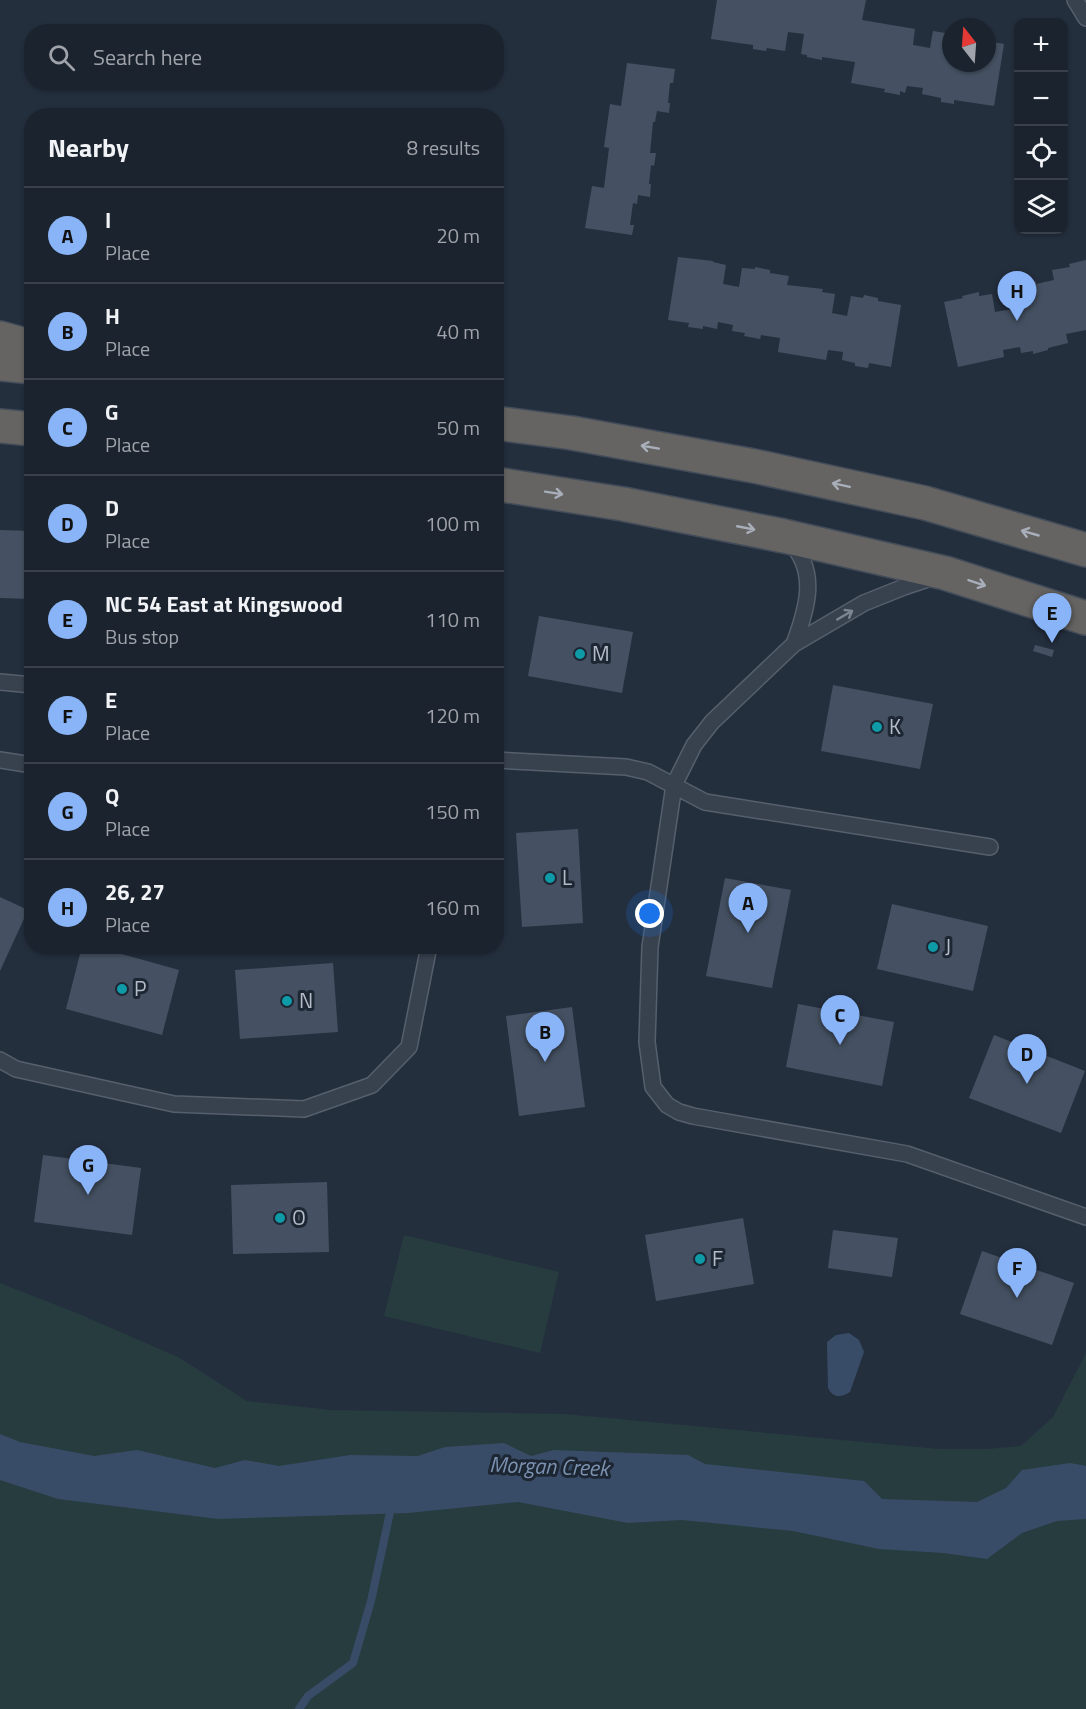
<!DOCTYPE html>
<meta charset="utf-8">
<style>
:root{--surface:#1b232e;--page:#282f3a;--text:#f1f3f6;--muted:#a0a4aa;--line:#39404a;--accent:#8ab4f8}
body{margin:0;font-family:"Titillium Web",sans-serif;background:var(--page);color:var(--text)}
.controls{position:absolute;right:18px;top:18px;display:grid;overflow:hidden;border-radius:12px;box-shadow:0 2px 4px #0004}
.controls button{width:54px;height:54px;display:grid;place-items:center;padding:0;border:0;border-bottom:2px solid var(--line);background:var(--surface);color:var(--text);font:30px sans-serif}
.compass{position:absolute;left:942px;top:18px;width:54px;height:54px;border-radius:50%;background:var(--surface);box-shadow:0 2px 4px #0004;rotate:343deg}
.you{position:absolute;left:650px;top:914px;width:21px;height:21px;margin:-15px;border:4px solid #fff;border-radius:50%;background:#1a73e8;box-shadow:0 0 0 9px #1a73e833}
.badge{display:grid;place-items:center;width:39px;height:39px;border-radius:50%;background:var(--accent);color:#111;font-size:20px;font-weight:700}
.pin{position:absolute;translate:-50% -50px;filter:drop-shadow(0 2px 3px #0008)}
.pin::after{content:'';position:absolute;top:32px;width:21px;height:18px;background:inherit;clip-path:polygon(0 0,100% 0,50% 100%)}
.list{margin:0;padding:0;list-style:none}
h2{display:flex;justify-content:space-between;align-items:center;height:78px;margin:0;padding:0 24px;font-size:26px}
h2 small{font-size:20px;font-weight:400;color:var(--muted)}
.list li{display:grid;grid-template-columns:39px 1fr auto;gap:18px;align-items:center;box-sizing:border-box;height:96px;padding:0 24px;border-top:2px solid var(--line)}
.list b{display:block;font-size:22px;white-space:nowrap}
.list p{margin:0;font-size:20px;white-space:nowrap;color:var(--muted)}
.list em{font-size:20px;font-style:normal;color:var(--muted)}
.icon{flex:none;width:33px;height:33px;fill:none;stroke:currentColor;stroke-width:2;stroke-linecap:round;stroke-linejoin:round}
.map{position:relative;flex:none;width:1086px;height:1709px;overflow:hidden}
.search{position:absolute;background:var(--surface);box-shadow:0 2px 4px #0004;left:24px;top:24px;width:480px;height:66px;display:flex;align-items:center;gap:15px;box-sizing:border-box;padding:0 21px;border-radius:24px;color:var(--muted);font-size:22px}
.panel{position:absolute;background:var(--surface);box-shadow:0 2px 4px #0004;left:24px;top:108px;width:480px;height:846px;border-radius:24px}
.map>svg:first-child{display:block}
.green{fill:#263c3f}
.water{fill:#394c67}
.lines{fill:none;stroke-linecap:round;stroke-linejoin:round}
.stream{stroke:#394c67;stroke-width:8}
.building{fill:#455162}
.service-casing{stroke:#565f6c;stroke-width:18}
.trunk-casing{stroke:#434c59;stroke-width:36}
.service{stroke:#38414e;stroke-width:15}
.trunk{stroke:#656462;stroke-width:33}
.oneway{stroke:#a8afba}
.oneway2{stroke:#7c8592}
.culture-dot{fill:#0f9aa8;stroke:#1d2633;stroke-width:2}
.labels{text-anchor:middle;stroke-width:6;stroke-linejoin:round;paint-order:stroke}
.poi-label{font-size:21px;fill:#b4bcc9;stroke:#1d2633;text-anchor:start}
.water-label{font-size:22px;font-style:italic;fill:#7c92b1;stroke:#1d2633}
</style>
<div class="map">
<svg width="1086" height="1709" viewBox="0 0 1086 1709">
<rect width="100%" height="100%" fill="#242f3e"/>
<path class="green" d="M404 1235 559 1272 540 1353 384 1316Z
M0 1283 79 1314 178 1357 247 1401 332 1410 565 1414 939 1449H987L1021 1446 1053 1417 1086 1353V1709H0Z"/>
<path class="water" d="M849 1333 859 1340 864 1352 850 1392C841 1398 833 1398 828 1388L827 1342 836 1335Z
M0 1434 20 1442 94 1456 137 1450 215 1468 245 1460 279 1466 350 1455 418 1456 445 1447 504 1443 531 1456 554 1450 688 1455 705 1464 864 1481 882 1499 977 1502 1006 1488 1022 1470 1070 1463 1086 1466V1519L1057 1521 1022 1533 987 1559 943 1553 879 1549 793 1531 682 1520 628 1523 518 1502 408 1513 218 1519 58 1499 0 1480Z"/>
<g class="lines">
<path class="stream" d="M299 1709 308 1696 353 1663 371 1601 392 1503"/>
</g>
<path class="building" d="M717 0H866L862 20 915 29 913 45 930 48 933 31 951 34V63H987V41L1004 44 994 106 954 100V104L941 102V98L922 94 923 88 907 86 905 93 900 91V95L884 92 885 89 851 83 855 62 822 57V60L807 57V55L801 54 804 34 788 32 785 51 767 48 766 51 753 49V45L711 39Z
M627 63 675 69 673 83H670L668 103H670L669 113 657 111 655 122H653L650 153H656L654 166 651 165 649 184H651L650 197 638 195 637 204 633 203 630 225H634L632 235 585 228 592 186 604 188 609 148 604 147 610 104 621 106Z
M678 257 713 261V262L726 265 723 284 739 287 742 268 755 269V267L770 270V273L789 276 787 285 823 289 822 292 835 294 832 313 847 316 851 296 863 298 864 295 878 298V301L901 305 891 367 869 363 868 368 855 366V363L842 360 843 352 828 350 826 360 778 352 780 338 761 335 760 339 744 336 745 333 732 331 733 325 718 322 717 329 703 326V329L688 327 689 323 668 320Z
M1086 260V330L1066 334 1068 343 1048 348V350L1033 354V351L1021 353 1020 347 1003 350 1004 357 958 367 944 302 963 298 962 296 979 292V296L992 294 995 312 1012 309 1008 290 1019 288V285L1036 281V284L1054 280 1052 270 1070 267 1069 264Z
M0 530 32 531V599L0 598Z
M539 616 633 632 622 693 528 676Z
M1035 645 1054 650 1052 657 1033 651Z
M833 685 933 704 920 769 821 751Z
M578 829 583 923 522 927 516 833Z
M725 878 791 890 772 988 706 976Z
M0 897 28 910 0 971Z
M892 904 988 926 973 991 877 969Z
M82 946H93L179 970 162 1035 66 1009Z
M333 963 338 1032 240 1039 235 970Z
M798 1004 894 1022 882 1086 786 1067Z
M572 1007 585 1107 519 1116 506 1016Z
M994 1035 1085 1071 1061 1133 969 1098Z
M43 1155 141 1168 132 1235 34 1222Z
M327 1182 329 1252 233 1254 231 1185Z
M743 1218 754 1284 656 1301 645 1235Z
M833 1230 898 1238 892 1277 828 1268Z
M982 1251 1074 1283 1052 1345 960 1314Z"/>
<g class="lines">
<defs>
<path id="service" d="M1075 0 1086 18
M789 541C819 571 807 609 794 644
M934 577 904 587 864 603 794 644 712 722 694 745 674 785 650 947 647 1042 653 1087 667 1105 679 1112 693 1116 907 1154 1086 1217
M0 682 32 685
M0 760 32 765
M496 760 626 767 648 772 705 802 990 847
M0 1060 16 1069 174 1104 304 1109 372 1085 409 1047 429 946"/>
<path id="trunk" d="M0 338 32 347
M0 364 32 367
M496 423 572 433 754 466 925 503 1086 550
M0 426 32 429
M496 484 623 504 784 536 945 573 1086 618"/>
</defs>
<use href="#service" class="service-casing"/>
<use href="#trunk" class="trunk-casing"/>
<use href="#service" class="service"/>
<use href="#trunk" class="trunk"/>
</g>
<defs><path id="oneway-shaft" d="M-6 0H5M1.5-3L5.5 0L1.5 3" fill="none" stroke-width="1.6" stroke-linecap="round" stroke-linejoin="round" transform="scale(1.5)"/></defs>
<g class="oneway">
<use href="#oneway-shaft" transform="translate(650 447) rotate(-170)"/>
<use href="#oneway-shaft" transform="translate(841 485) rotate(-168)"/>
<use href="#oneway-shaft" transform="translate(554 493) rotate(9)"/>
<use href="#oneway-shaft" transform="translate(746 528) rotate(11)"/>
<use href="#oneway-shaft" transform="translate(1030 533) rotate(-164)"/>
<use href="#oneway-shaft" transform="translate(977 583) rotate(18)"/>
</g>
<use class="oneway2" href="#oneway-shaft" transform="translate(845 615) rotate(-30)"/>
<g class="culture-dot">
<circle cx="580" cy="654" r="6"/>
<circle cx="877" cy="727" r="6"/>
<circle cx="550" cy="878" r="6"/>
<circle cx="933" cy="947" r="6"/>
<circle cx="122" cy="989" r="6"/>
<circle cx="287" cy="1001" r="6"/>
<circle cx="280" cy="1218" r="6"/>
<circle cx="700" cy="1259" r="6"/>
</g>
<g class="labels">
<g class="poi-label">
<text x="592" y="661">M</text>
<text x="889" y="734">K</text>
<text x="562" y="885">L</text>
<text x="945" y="954">J</text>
<text x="134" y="996">P</text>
<text x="299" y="1008">N</text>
<text x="292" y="1225">O</text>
<text x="712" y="1266">F</text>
</g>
<g class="water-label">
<text transform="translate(549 1466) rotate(2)" y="8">Morgan Creek</text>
</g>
</g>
</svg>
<div class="controls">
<button>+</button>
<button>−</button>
<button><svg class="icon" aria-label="locate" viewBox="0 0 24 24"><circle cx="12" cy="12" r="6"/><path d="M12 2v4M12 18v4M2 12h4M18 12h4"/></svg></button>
<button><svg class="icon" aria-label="layers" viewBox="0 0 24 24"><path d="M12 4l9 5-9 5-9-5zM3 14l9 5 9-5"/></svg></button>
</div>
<svg class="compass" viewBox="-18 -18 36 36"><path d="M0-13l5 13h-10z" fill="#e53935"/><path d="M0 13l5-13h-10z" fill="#a0a4aa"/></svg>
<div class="you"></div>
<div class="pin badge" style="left:748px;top:933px">A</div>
<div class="pin badge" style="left:545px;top:1062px">B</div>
<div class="pin badge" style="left:840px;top:1045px">C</div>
<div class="pin badge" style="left:1027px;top:1084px">D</div>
<div class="pin badge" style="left:1052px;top:643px">E</div>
<div class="pin badge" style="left:1017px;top:1298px">F</div>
<div class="pin badge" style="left:88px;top:1195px">G</div>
<div class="pin badge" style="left:1017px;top:321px">H</div>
<div class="search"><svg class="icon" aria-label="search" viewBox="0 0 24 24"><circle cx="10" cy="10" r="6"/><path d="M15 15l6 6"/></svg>Search here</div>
<section class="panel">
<h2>Nearby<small>8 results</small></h2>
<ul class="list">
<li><span class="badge">A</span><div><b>I</b><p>Place</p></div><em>20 m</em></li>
<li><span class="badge">B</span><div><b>H</b><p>Place</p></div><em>40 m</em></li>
<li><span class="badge">C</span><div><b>G</b><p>Place</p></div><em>50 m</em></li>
<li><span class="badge">D</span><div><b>D</b><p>Place</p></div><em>100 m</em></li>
<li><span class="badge">E</span><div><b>NC 54 East at Kingswood</b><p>Bus stop</p></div><em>110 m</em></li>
<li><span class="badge">F</span><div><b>E</b><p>Place</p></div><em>120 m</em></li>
<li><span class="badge">G</span><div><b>Q</b><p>Place</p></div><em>150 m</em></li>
<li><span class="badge">H</span><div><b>26, 27</b><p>Place</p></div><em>160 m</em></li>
</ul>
</section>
</div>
